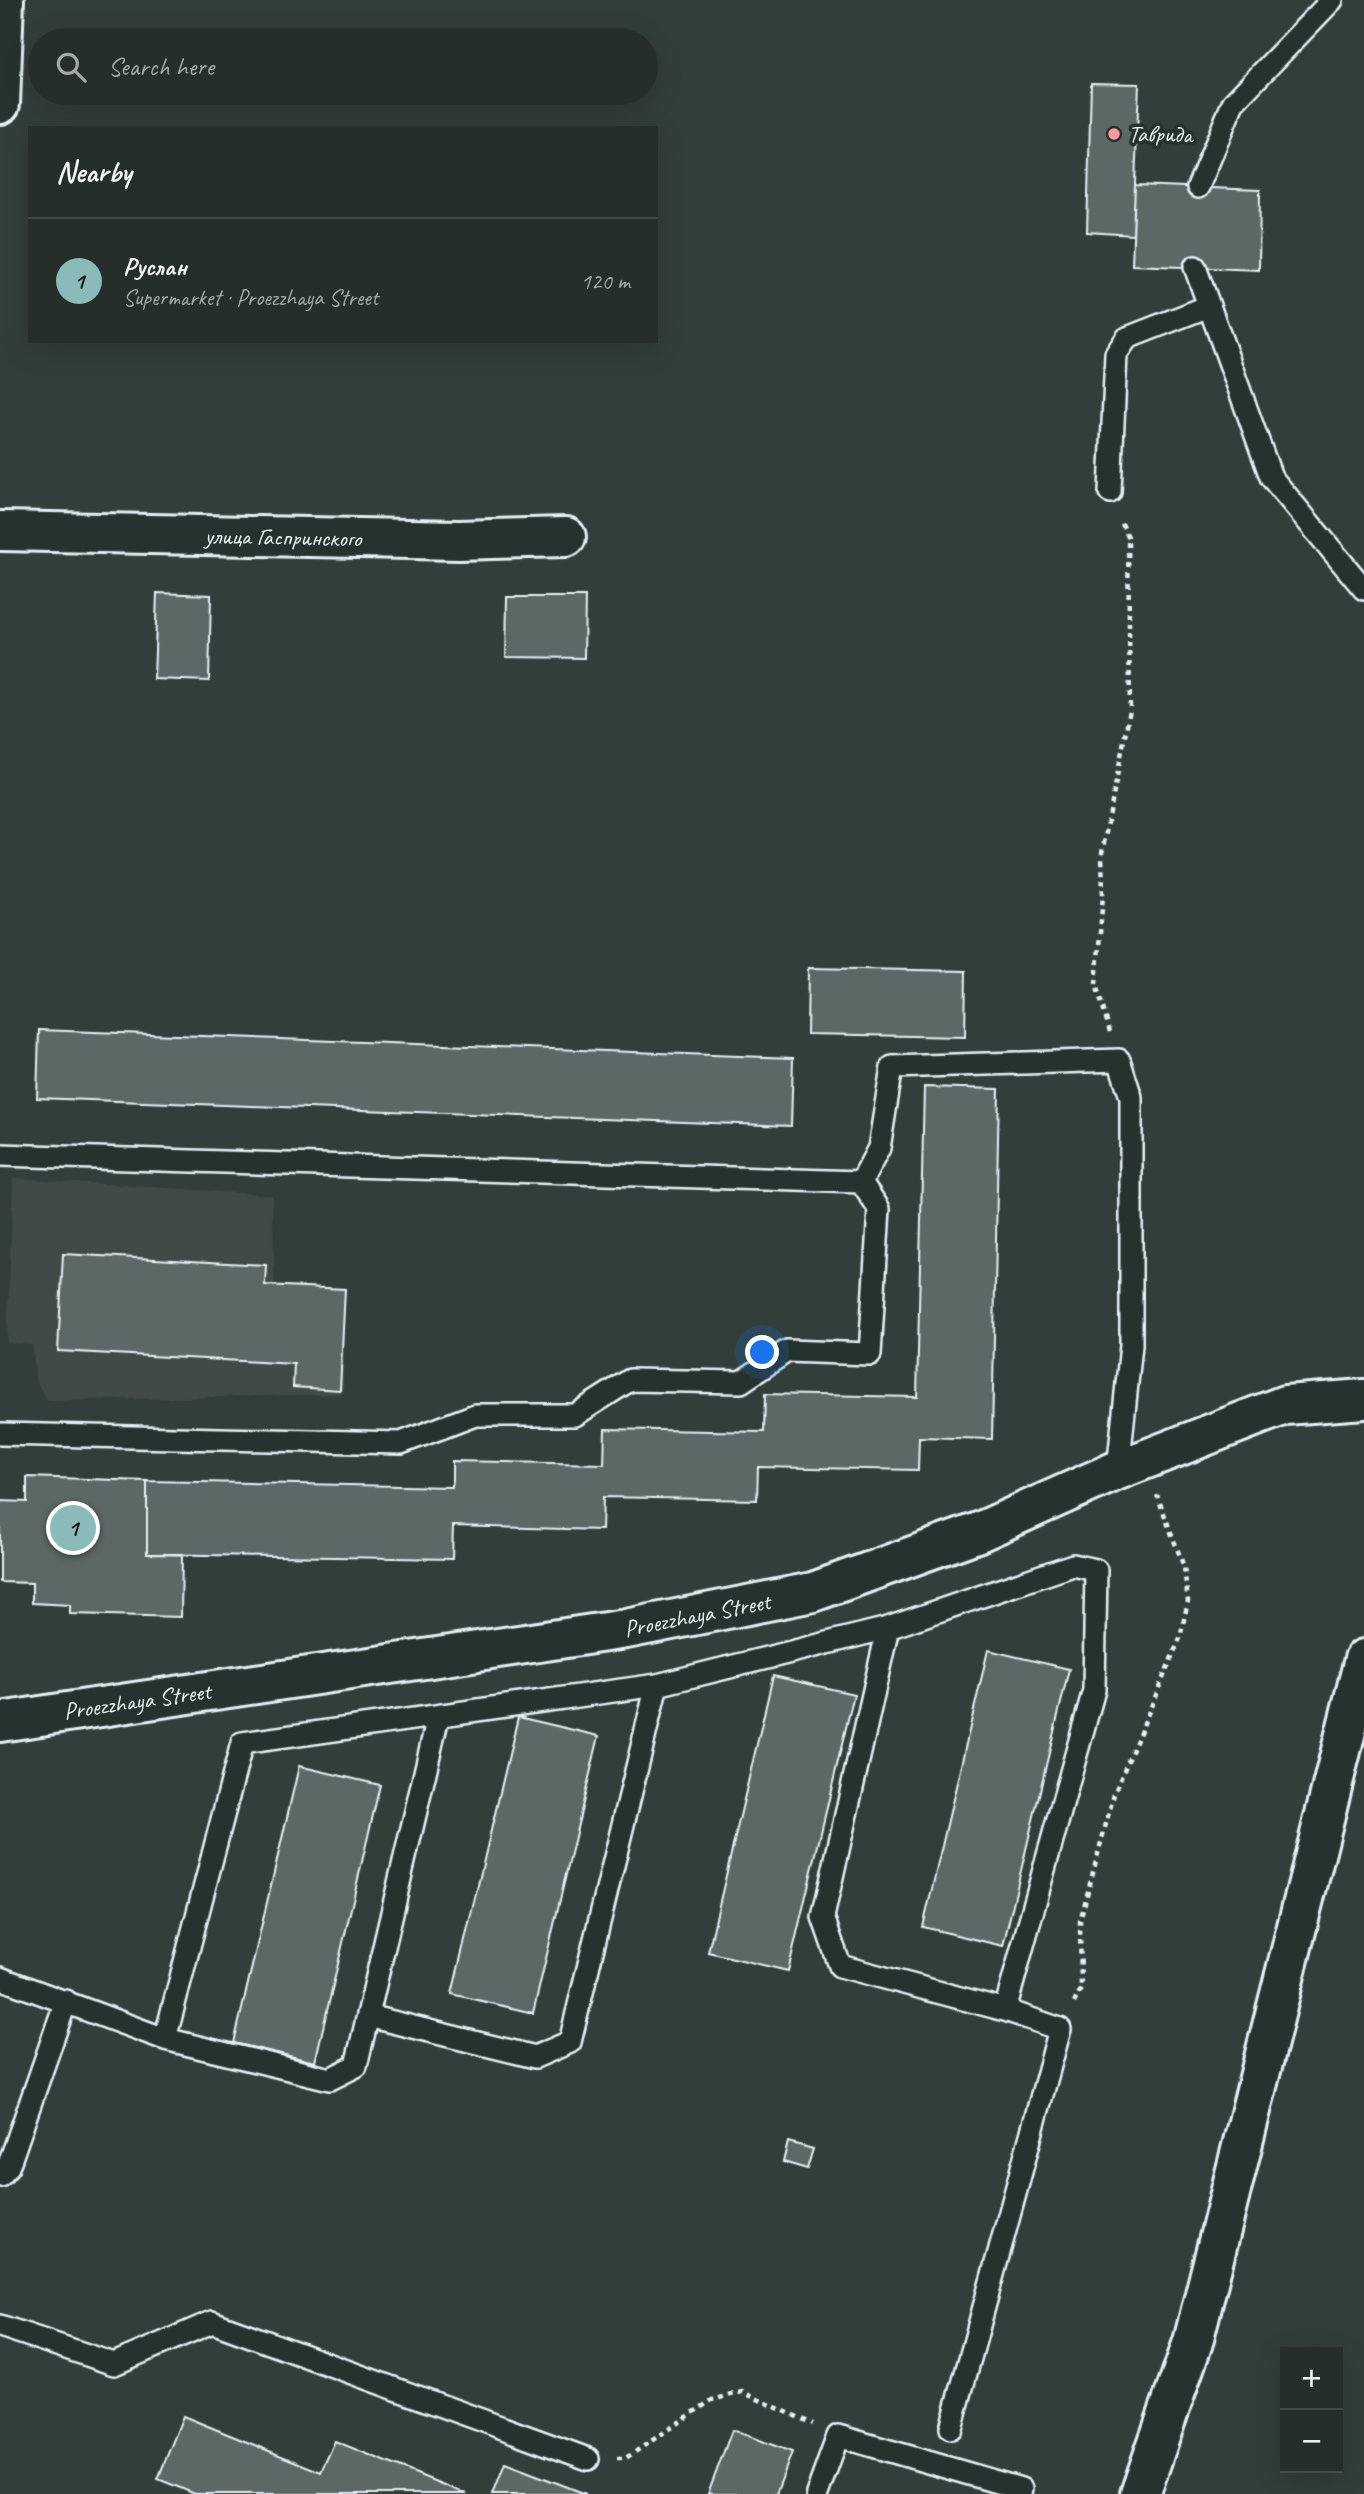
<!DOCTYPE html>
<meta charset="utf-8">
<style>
:root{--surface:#262e2b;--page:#323a37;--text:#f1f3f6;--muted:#a4a8a9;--line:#424a47;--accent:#8bbbb9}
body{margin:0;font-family:Caveat,sans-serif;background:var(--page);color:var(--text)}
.controls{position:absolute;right:21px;bottom:21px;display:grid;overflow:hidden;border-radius:0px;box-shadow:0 7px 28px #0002}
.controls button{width:63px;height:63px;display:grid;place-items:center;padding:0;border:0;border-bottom:2px solid var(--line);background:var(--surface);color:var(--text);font:35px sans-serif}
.you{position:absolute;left:763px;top:1353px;width:24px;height:24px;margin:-18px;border:5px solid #fff;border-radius:50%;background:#1a73e8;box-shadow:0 0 0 10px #1a73e833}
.badge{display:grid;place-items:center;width:46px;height:46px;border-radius:50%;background:var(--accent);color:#111;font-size:23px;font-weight:700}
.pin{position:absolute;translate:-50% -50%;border:4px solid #fff;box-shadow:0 2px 7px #0006}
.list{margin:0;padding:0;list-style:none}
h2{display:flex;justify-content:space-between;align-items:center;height:91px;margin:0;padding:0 28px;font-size:30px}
h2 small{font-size:23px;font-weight:400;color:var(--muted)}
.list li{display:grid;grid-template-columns:46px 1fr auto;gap:21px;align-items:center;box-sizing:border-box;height:126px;padding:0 28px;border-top:2px solid var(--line)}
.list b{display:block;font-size:26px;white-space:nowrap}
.list p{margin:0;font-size:23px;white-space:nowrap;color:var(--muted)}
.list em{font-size:23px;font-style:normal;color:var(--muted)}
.icon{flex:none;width:38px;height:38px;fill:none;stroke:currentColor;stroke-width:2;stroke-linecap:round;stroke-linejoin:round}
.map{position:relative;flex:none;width:1364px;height:2494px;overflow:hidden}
.search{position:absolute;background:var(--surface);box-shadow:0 7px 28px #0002;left:28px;top:28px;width:630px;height:77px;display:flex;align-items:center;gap:18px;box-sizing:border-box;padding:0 24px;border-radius:38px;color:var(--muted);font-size:26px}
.panel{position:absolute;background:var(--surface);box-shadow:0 7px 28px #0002;left:28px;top:126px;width:630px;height:217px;border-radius:0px}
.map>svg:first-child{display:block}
.built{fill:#3f4b46}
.building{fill:#5c6865;stroke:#e8f1f8;stroke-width:2}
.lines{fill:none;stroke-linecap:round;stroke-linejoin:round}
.lane-casing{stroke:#e8f1f8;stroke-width:26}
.street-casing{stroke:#e8f1f8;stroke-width:44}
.highway-casing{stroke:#e8f1f8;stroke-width:44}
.path{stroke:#e8f1f8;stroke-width:4.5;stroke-dasharray:5 5;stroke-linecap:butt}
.lane{stroke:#26332d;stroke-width:21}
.street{stroke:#26332d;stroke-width:38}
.highway{stroke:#26332d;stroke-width:38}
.poi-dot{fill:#ff9aa2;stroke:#26332d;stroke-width:2.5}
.labels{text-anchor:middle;stroke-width:7;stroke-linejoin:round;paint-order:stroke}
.poi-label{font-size:24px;fill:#e8f1f8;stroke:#26332d;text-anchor:start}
.street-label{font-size:24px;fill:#e8f1f8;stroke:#26332d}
</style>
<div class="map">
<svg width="1364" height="2494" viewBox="0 0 1364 2494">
<rect width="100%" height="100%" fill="#323e39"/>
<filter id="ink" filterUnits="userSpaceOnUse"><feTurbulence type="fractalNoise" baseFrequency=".0143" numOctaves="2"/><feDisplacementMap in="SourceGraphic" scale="14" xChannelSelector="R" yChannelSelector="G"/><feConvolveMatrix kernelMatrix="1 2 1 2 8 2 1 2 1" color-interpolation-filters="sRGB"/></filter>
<g filter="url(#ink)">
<path class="built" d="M13 1178 272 1195 275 1289H345L343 1394 48 1401 35 1380 33 1345 7 1343Z"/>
<path class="building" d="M1091 83 1139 84 1133 235 1087 232Z
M1135 185 1260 190 1259 270 1132 265Z
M157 593 211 595 209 681 154 679Z
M507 597H585L584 658 506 657Z
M808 968 966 971 965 1037 807 1034Z
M39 1030 793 1058 791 1126 37 1098Z
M924 1087 999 1089 992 1439 919 1437 918 1470 758 1467 757 1500 603 1497 602 1530 453 1526 452 1559 147 1554V1481L452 1487V1461L604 1464 605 1429 764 1432 765 1394 917 1397Z
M63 1254 266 1265 265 1285 345 1289 340 1390 293 1387 294 1364 58 1351Z
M27 1477 147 1481V1554H182L181 1617 70 1614V1605L32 1603V1583L0 1582V1501L27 1502Z
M988 1650 1069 1669 1003 1946 923 1927Z
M773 1676 854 1694 788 1971 708 1952Z
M518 1717 599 1736 533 2013 452 1994Z
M299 1766 380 1785 315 2062 234 2043Z
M788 2142 813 2149 807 2169 783 2162Z
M183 2416 321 2472 335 2441 466 2494H195L158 2479Z
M732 2430 792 2452 776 2494H708Z
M505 2463 586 2494H493Z"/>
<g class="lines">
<defs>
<path id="lane" d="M1198 187 1233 103 1332 0
M1195 267 1271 477 1364 589
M1110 492 1116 354 1127 338 1209 306
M0 1155 861 1182 879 1209 870 1354 787 1351 741 1382 630 1380 575 1415H475L401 1443 0 1434
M861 1182 879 1148 892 1067 1119 1060 1131 1097V1345L1118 1470
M0 1978 165 2039 330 2079 356 2066 438 1717
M368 2016 535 2057 570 2042 657 1685
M165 2039 242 1743 657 1685 888 1628 823 1917 840 1966 1005 2010 1094 1690 1096 1570 1073 1565 888 1628
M0 2176 8 2167 66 2001
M0 2326 114 2364 212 2322 588 2459
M951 2428 1060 2029 1005 2010
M817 2494 838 2436 1021 2489 1020 2494"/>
<path id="street" d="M0 104 4 0
M0 531 459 540 566 537"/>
<path id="highway" d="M0 1722 626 1629 813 1592 979 1532 1118 1470 1285 1405 1364 1399
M1140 2494 1193 2342 1364 1659"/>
</defs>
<use href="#lane" class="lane-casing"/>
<use href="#street" class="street-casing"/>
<use href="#highway" class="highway-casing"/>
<path class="path" d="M1110 1032 1096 984 1103 895 1102 853 1130 710 1128 537 1120 519
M1074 2003 1081 1989 1080 1921 1114 1794 1180 1638 1188 1601 1184 1567 1157 1495
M617 2458H626L712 2400 742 2392 813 2424"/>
<use href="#lane" class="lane"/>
<use href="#street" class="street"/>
<use href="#highway" class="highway"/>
</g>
</g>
<circle class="poi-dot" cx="1114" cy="134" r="7"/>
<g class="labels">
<g class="poi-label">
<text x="1128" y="142">Таврида</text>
</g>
<g class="street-label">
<text transform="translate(283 537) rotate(1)" y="8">улица Гаспринского</text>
<text transform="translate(697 1615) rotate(-11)" y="8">Proezzhaya Street</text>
<text transform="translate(137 1701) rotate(-8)" y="8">Proezzhaya Street</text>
</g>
</g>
</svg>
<div class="controls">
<button>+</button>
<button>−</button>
</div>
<div class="you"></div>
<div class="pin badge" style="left:73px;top:1528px">1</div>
<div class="search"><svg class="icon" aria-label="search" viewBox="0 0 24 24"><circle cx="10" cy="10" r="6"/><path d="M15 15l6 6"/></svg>Search here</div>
<section class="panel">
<h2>Nearby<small></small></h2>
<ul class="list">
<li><span class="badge">1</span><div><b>Руслан</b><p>Supermarket · Proezzhaya Street</p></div><em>120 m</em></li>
</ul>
</section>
</div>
